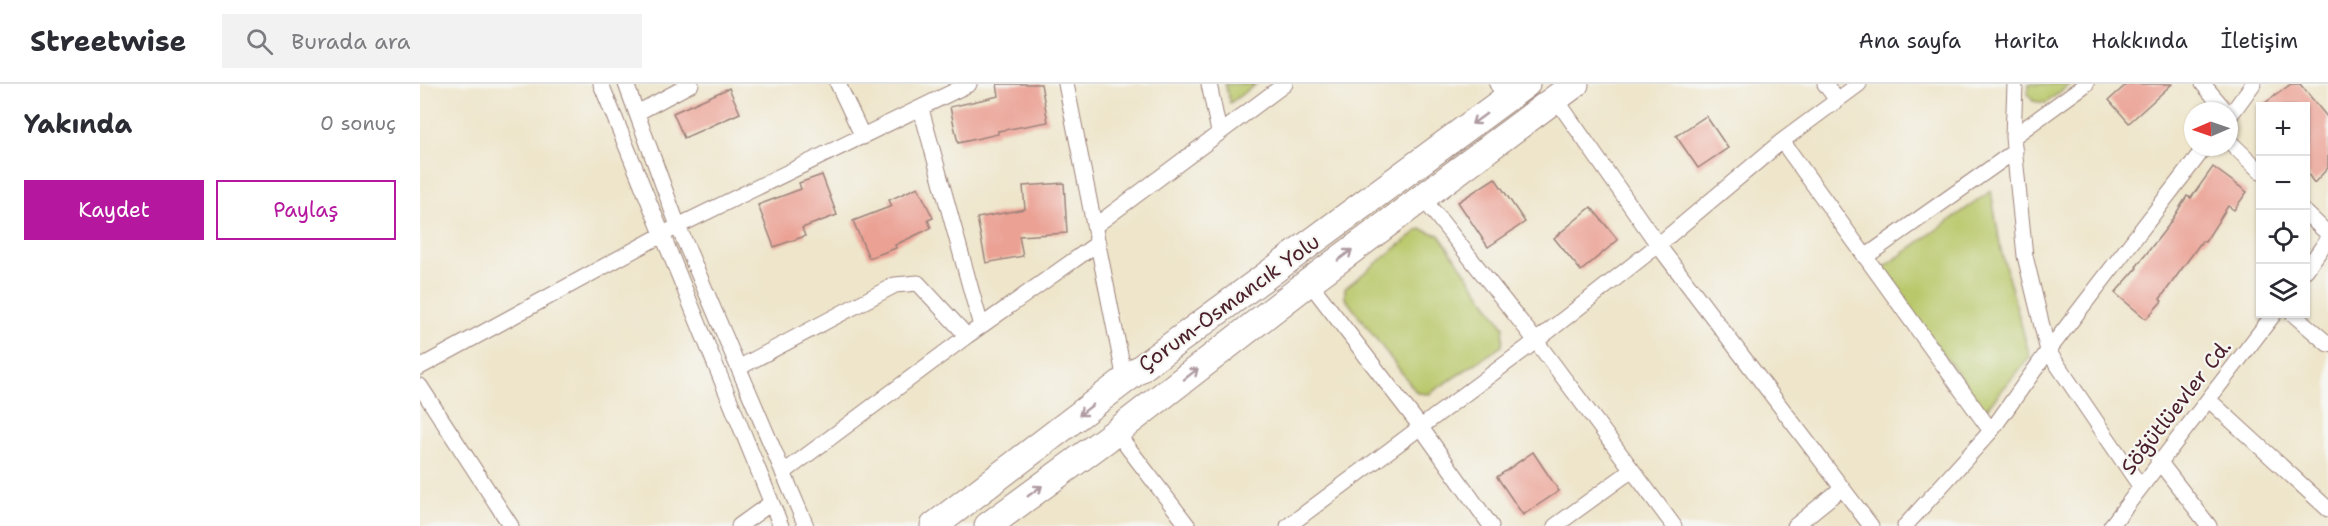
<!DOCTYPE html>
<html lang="tr">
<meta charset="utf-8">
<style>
:root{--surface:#fff;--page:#f2f2f3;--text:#2b2b33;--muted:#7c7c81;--line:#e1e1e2;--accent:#b5179e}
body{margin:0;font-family:"Shantell Sans",sans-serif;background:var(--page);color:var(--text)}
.controls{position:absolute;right:18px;top:18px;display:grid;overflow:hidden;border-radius:0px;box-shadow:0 2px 4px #0004}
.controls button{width:54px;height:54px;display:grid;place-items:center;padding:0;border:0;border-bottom:2px solid var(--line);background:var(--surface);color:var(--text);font:30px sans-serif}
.compass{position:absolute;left:1764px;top:18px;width:54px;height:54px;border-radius:50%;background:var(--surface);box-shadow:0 2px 4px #0004;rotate:268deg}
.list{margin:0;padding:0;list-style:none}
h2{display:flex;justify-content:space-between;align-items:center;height:78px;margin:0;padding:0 24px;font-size:26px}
h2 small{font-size:20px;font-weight:400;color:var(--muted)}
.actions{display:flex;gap:12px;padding:18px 24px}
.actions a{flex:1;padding:14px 0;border:2px solid var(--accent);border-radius:0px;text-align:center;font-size:21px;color:var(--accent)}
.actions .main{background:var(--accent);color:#fff}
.icon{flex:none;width:33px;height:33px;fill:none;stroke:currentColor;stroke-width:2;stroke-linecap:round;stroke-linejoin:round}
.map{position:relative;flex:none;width:1908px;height:442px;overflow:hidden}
header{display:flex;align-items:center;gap:36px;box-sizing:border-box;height:84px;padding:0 30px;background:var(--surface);border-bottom:2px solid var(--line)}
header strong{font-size:28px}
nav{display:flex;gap:33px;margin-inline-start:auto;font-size:21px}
.search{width:420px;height:54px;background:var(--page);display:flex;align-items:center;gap:15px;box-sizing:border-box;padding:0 21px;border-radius:0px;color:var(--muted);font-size:22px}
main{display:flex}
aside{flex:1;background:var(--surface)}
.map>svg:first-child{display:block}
.green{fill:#b9c86a;stroke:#82744a;stroke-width:1.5}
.building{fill:#eba194}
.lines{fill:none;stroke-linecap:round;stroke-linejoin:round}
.street-casing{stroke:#9c827a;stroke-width:17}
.highway-casing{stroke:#9c827a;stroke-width:29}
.street{stroke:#fff;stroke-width:15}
.highway{stroke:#fff;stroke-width:27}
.oneway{stroke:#ae9aa0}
.labels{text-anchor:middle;stroke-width:4.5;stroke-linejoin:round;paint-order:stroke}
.street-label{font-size:21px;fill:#4a1f2b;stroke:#f6f6f2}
</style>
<header>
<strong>Streetwise</strong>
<div class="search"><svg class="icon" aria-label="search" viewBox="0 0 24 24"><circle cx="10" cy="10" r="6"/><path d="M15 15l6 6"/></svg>Burada ara</div>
<nav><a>Ana sayfa</a><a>Harita</a><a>Hakkında</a><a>İletişim</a></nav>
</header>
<main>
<aside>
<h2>Yakında<small>0 sonuç</small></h2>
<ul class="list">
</ul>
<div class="actions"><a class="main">Kaydet</a><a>Paylaş</a></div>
</aside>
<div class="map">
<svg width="1908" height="442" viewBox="0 0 1908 442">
<rect width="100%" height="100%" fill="#f6f6f2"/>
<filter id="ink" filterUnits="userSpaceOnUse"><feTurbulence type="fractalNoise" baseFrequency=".0167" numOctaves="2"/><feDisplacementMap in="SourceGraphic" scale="12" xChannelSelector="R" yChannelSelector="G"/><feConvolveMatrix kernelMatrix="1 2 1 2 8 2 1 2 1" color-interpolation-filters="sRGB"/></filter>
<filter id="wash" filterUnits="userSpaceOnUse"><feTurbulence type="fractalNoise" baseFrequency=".008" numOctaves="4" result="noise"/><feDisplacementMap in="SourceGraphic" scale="24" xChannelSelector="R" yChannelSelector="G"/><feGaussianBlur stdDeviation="1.35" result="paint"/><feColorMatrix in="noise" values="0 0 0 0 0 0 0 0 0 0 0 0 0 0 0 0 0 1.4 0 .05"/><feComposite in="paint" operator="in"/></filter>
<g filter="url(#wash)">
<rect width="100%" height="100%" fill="#eee5ca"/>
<path class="green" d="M805 0H836L810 19Z
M1608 0H1650L1626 19 1613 17 1608 10Z
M1571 107 1581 166 1610 273 1565 326 1460 186Z
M1000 145 1019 151 1084 243 1082 262 1009 310 997 309 925 214V204Z"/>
<g id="blocks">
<path class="building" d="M577 0H621L628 38 578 47V50L538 59 530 23 579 12Z
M1707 0H1752L1709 39 1689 16Z
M1871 0H1880L1908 34V84L1894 99 1886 87V22H1841Z
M309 4 320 29 264 54 253 29Z
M1286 32 1308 64 1278 84 1256 52Z
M1793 83 1827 108 1814 126 1808 122 1785 158 1782 157 1740 215 1742 217 1726 235 1695 209 1717 184 1716 183 1748 142 1767 112 1771 114Z
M402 91 417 131 382 144 385 152 354 163 338 121 381 105 379 99Z
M1075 94 1105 138 1068 163 1038 118Z
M644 99 647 149 599 152 603 172 566 179 557 134 605 125 603 102Z
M498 103 513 134 508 136 511 144 475 161 476 164 449 174 433 137 472 122 469 116Z
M1171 123 1198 156 1161 187 1134 154Z
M1113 368 1139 407 1103 431 1077 393Z"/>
</g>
</g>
<g filter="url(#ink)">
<use href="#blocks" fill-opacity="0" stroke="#9c827a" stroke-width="1.5"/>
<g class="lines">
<defs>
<path id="street" d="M181 0 361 442
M206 0 258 142 386 442
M418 0 443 53
M646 0 705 296
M789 0 799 48
M1077 0 1088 14
M1405 0 1417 16
M1595 0 1593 53 1605 172 1628 267 1720 402
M1783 0 1806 27
M1136 15 1238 161 1451 442
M501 25 561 242
M217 29 271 0
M1809 33 1833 0
M1593 53 1666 0
M1362 57 1571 347
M1809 57 1840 87
M1002 113 1116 257 1254 442
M1886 129 1908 150
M675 142 865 0
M1445 173 1595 67
M1886 186 1908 155
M889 198 1000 342 1071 442
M1873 230 1908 260
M0 283 258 142 549 0
M320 283 475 201 498 199 547 252
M0 302 91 442
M1789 316 1908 425
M696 348 768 442
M1738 376 1789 442
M363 389 547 252 678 159
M319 442 351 419
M868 442 1116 257 1238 161 1362 57 1439 0
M1135 442 1212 386
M1375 442 1422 404
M1485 442 1571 347 1628 267 1785 63
M1691 442 1854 230"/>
<path id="highway" d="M514 442 705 296 1106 0
M568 442 696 348 889 198 1155 0"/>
</defs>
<use href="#street" class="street-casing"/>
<use href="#highway" class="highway-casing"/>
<use href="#street" class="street"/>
<use href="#highway" class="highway"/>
</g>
<defs><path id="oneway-shaft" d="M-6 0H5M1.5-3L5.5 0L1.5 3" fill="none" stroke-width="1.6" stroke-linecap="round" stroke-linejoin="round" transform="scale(1.5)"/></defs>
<g class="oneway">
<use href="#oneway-shaft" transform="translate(1059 35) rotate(144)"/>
<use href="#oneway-shaft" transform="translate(925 171) rotate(-37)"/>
<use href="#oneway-shaft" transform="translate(771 290) rotate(-38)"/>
<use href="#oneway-shaft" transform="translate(666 326) rotate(142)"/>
<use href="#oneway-shaft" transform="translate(615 407) rotate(-36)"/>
</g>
</g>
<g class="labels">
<g class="street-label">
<text transform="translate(809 219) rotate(-36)" y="7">Çorum-Osmancık Yolu</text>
<text transform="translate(1756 323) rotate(-52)" y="7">Söğütlüevler Cd.</text>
</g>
</g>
</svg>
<div class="controls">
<button>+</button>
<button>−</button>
<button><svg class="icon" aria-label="locate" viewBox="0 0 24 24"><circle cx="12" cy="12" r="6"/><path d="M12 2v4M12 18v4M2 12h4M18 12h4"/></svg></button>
<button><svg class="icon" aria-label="layers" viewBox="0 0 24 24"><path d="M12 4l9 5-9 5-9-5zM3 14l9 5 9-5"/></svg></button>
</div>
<svg class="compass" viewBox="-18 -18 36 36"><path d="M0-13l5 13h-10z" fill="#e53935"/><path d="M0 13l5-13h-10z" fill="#7c7c81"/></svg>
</div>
</main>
